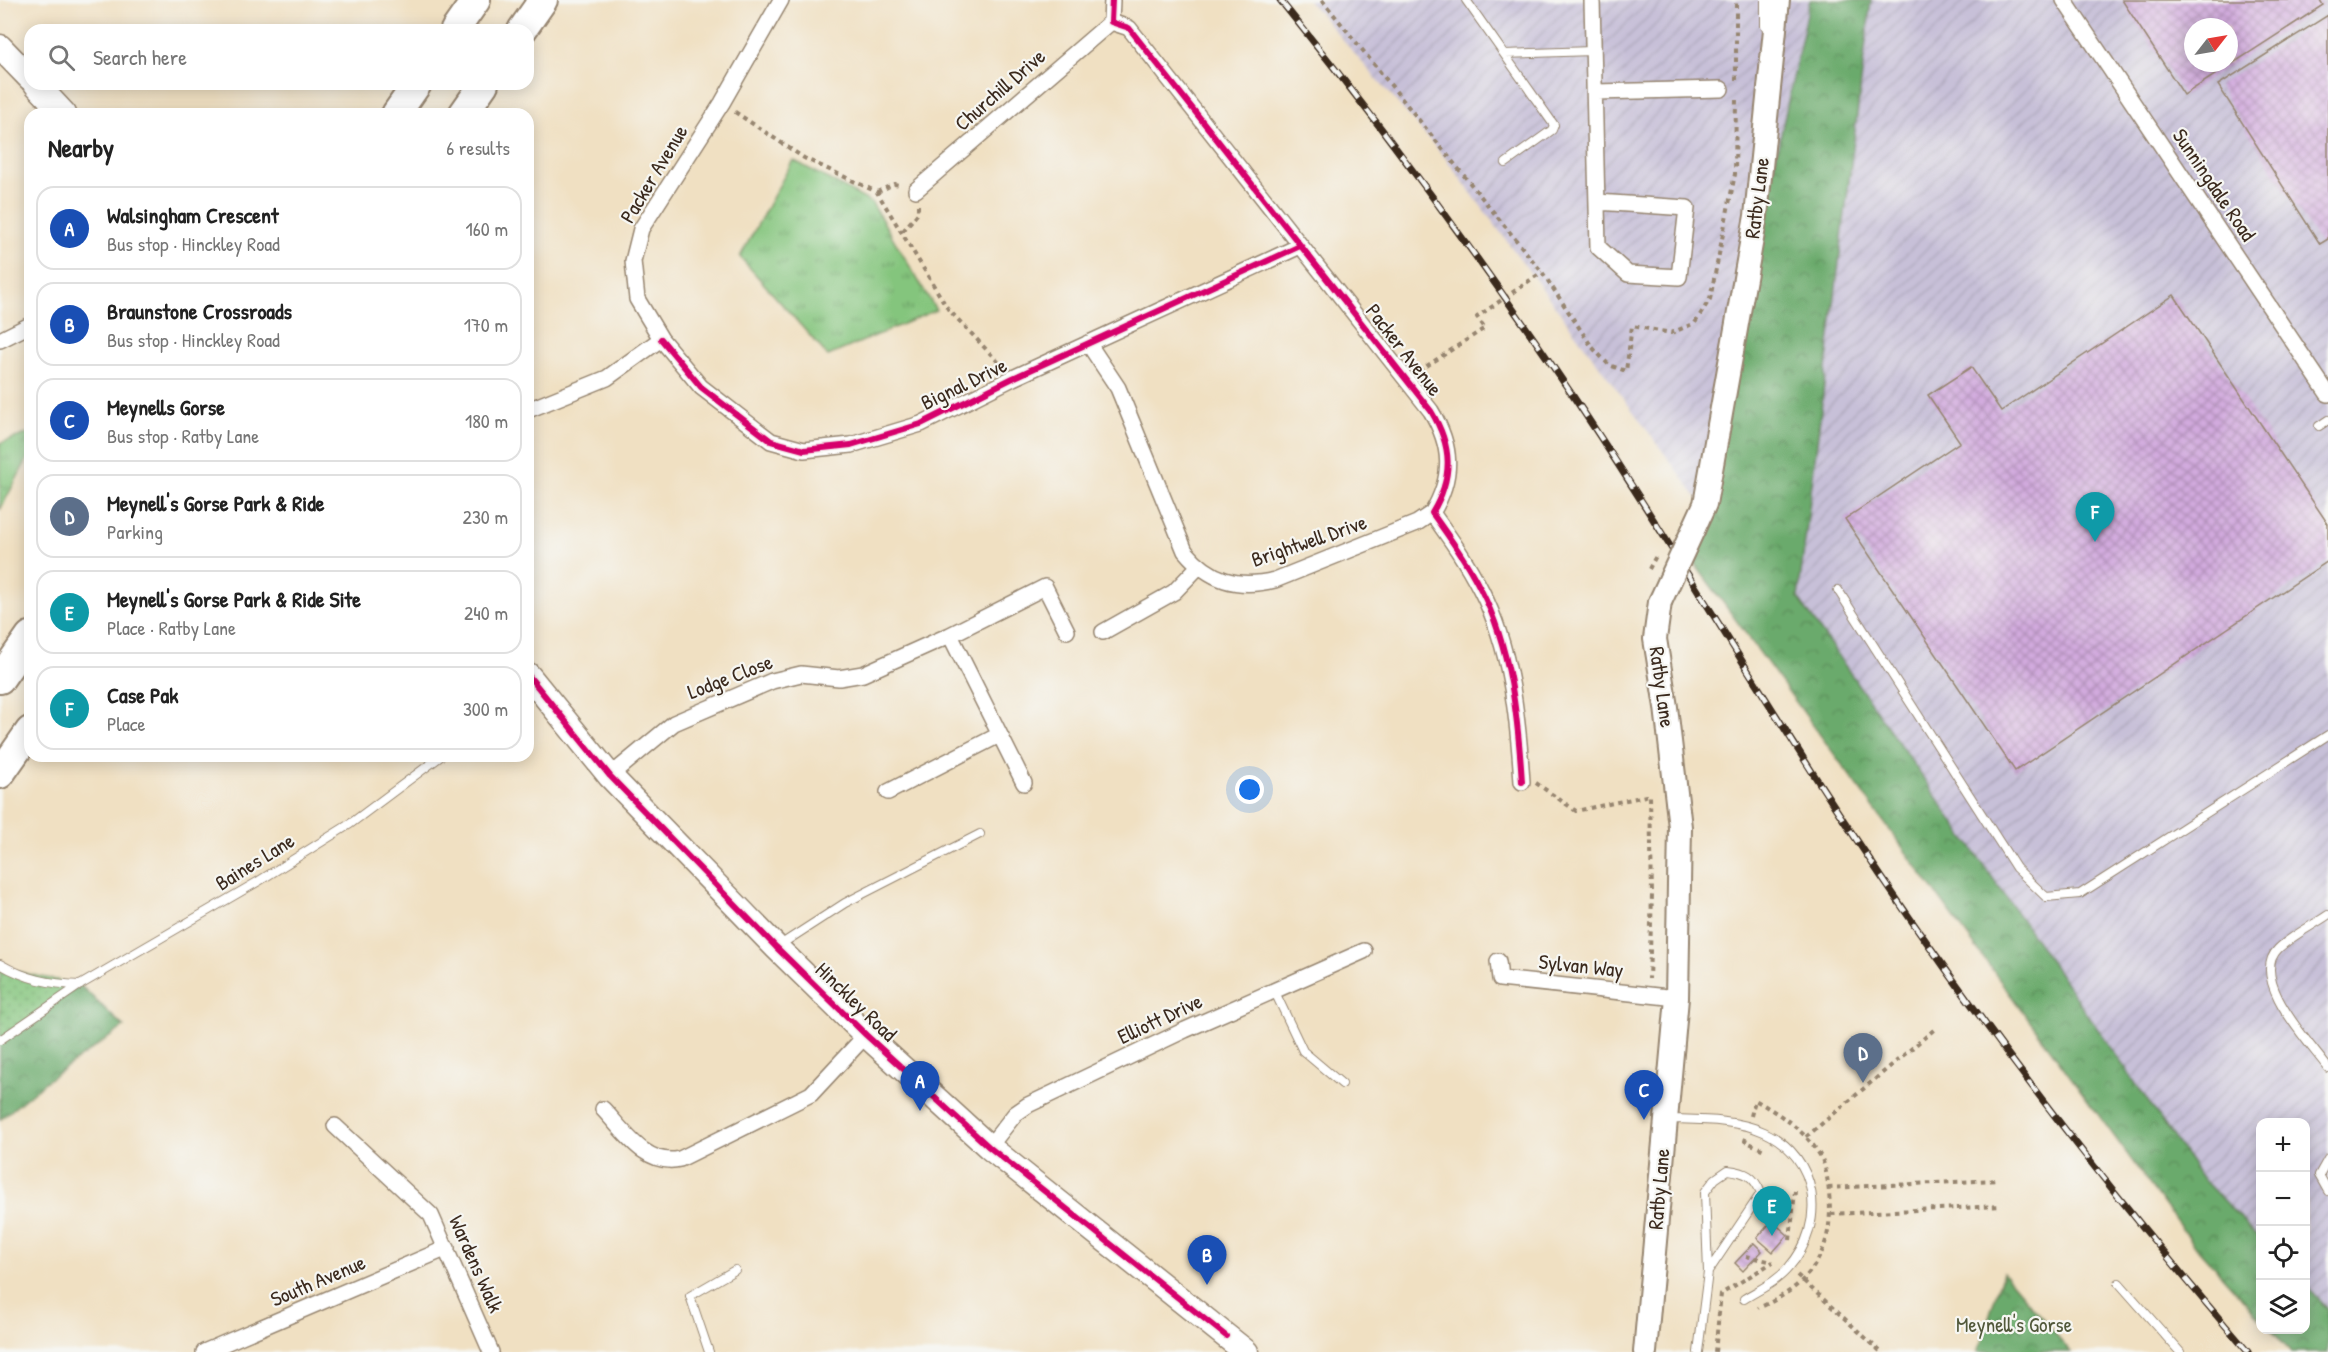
<!DOCTYPE html>
<meta charset="utf-8">
<style>
:root{--surface:#fff;--page:#f2f2f2;--text:#222;--muted:#767676;--line:#e0e0e0;--accent:#c8321e}
body{margin:0;font-family:"Patrick Hand",sans-serif;background:var(--page);color:var(--text)}
.controls{position:absolute;right:18px;bottom:18px;display:grid;overflow:hidden;border-radius:12px;box-shadow:0 3px 15px #0003}
.controls button{width:54px;height:54px;display:grid;place-items:center;padding:0;border:0;border-bottom:2px solid var(--line);background:var(--surface);color:var(--text);font:30px sans-serif}
.compass{position:absolute;left:2184px;top:18px;width:54px;height:54px;border-radius:50%;background:var(--surface);box-shadow:0 3px 15px #0003;rotate:59deg}
.you{position:absolute;left:1250px;top:790px;width:21px;height:21px;margin:-15px;border:4px solid #fff;border-radius:50%;background:#1a73e8;box-shadow:0 0 0 9px #1a73e833}
.badge{display:grid;place-items:center;width:39px;height:39px;border-radius:50%;background:var(--accent);color:#fff;font-size:20px;font-weight:700}
.pin{position:absolute;translate:-50% -50px;filter:drop-shadow(0 2px 3px #0008)}
.pin::after{content:'';position:absolute;top:32px;width:21px;height:18px;background:inherit;clip-path:polygon(0 0,100% 0,50% 100%)}
.list{margin:0;padding:0;list-style:none}
h2{display:flex;justify-content:space-between;align-items:center;height:78px;margin:0;padding:0 24px;font-size:26px}
h2 small{font-size:20px;font-weight:400;color:var(--muted)}
.list li{display:grid;grid-template-columns:39px 1fr auto;gap:18px;align-items:center;box-sizing:border-box;height:84px;margin:0 12px 12px;padding:0 12px;border:2px solid var(--line);border-radius:18px}
.list b{display:block;font-size:22px;white-space:nowrap}
.list p{margin:0;font-size:20px;white-space:nowrap;color:var(--muted)}
.list em{font-size:20px;font-style:normal;color:var(--muted)}
.icon{flex:none;width:33px;height:33px;fill:none;stroke:currentColor;stroke-width:2;stroke-linecap:round;stroke-linejoin:round}
.map{position:relative;flex:none;width:2328px;height:1352px;overflow:hidden}
.search{position:absolute;background:var(--surface);box-shadow:0 3px 15px #0003;left:24px;top:24px;width:510px;height:66px;display:flex;align-items:center;gap:15px;box-sizing:border-box;padding:0 21px;border-radius:18px;color:var(--muted);font-size:22px}
.panel{position:absolute;background:var(--surface);box-shadow:0 3px 15px #0003;left:24px;top:108px;width:510px;height:654px;border-radius:18px}
.map>svg:first-child{display:block}
.industrial{fill:url(#industrial-furrows);fill-rule:evenodd}
.grass{fill:url(#grass-dots);stroke:#60784e;stroke-width:1.5}
.forest{fill:url(#forest-crowns);stroke:#536a45;stroke-width:1.5}
.park{fill:url(#park-tufts);stroke:#60784e;stroke-width:1.5}
.building{fill:url(#building-cross-hatch);fill-rule:evenodd}
.lines{fill:none;stroke-linecap:round;stroke-linejoin:round}
.service-casing{stroke:#968570;stroke-width:10}
.minor-casing{stroke:#968570;stroke-width:18}
.secondary-casing{stroke:#968570;stroke-width:26}
.primary-casing{stroke:#968570;stroke-width:27}
.motorway-casing{stroke:#968570;stroke-width:32}
.path{stroke:#968570;stroke-width:4;stroke-dasharray:4.5 4.5;stroke-linecap:butt}
.service{stroke:#fff;stroke-width:8}
.minor{stroke:#fff;stroke-width:15}
.secondary{stroke:#fff;stroke-width:22}
.primary{stroke:#fff;stroke-width:24}
.motorway{stroke:#fff;stroke-width:28}
.rail-casing{stroke:#3b2a1e;stroke-width:7}
.rail{stroke:#f6f6f2;stroke-width:4.5;stroke-dasharray:14;stroke-linecap:butt}
.secondary-bridge-casing{stroke:#968570;stroke-width:26;stroke-linecap:butt}
.path-bridge{stroke:#968570;stroke-width:4;stroke-dasharray:4.5 4.5;stroke-linecap:butt}
.secondary-bridge{stroke:#fff;stroke-width:22}
.cycleway-casing{stroke:#f6f6f2;stroke-width:10}
.cycleway{stroke:#d6006c;stroke-width:6}
.labels{text-anchor:middle;stroke-width:4.5;stroke-linejoin:round;paint-order:stroke}
.street-label{font-size:21px;fill:#3b2a1e;stroke:#f6f6f2}
.park-label{font-size:21px;fill:#51583a;stroke:#f6f6f2}
</style>
<div class="map">
<svg width="2328" height="1352" viewBox="0 0 2328 1352">
<defs>
<pattern id="industrial-furrows" width="10" height="10" patternUnits="userSpaceOnUse" patternTransform="scale(1.5)"><rect width="10" height="10" fill="#c7c0d8"/><path d="M-1 1l2-2M0 10L10 0M9 11l2-2" fill="none" stroke="#aca5b9"/></pattern>
<pattern id="grass-dots" width="8" height="8" patternUnits="userSpaceOnUse" patternTransform="scale(1.5)"><rect width="8" height="8" fill="#84c57d"/><path d="M2 2h.1M6 6h.1" fill="none" stroke="#6da066" stroke-width="1.8" stroke-linecap="round"/></pattern>
<pattern id="forest-crowns" width="20" height="18" patternUnits="userSpaceOnUse" patternTransform="scale(1.5)"><rect width="20" height="18" fill="#6baa6c"/><path d="M2 6a3 3 0 1 1 6 0M12 15a3 3 0 1 1 6 0" fill="none" stroke="#598b58"/></pattern>
<pattern id="park-tufts" width="24" height="20" patternUnits="userSpaceOnUse" patternTransform="scale(1.5)"><rect width="24" height="20" fill="#84c57d"/><path d="M3 7l-1-3M5 7V3M7 7l1-3M15 17l-1-3M17 17v-4M19 17l1-3" fill="none" stroke="#6da066"/></pattern>
<pattern id="building-cross-hatch" width="8" height="8" patternUnits="userSpaceOnUse" patternTransform="scale(1.5)"><rect width="8" height="8" fill="#d2aade"/><path d="M0 0l8 8M0 8l8-8" fill="none" stroke="#ac8bb3"/></pattern>
</defs>
<rect width="100%" height="100%" fill="#f6f6f2"/>
<filter id="ink" filterUnits="userSpaceOnUse"><feTurbulence type="fractalNoise" baseFrequency=".0167" numOctaves="2"/><feDisplacementMap in="SourceGraphic" scale="12" xChannelSelector="R" yChannelSelector="G"/><feConvolveMatrix kernelMatrix="1 2 1 2 8 2 1 2 1" color-interpolation-filters="sRGB"/></filter>
<filter id="wash" filterUnits="userSpaceOnUse"><feTurbulence type="fractalNoise" baseFrequency=".008" numOctaves="4" result="noise"/><feDisplacementMap in="SourceGraphic" scale="24" xChannelSelector="R" yChannelSelector="G"/><feGaussianBlur stdDeviation="1.35" result="paint"/><feColorMatrix in="noise" values="0 0 0 0 0 0 0 0 0 0 0 0 0 0 0 0 0 1.4 0 .05"/><feComposite in="paint" operator="in"/></filter>
<g filter="url(#wash)">
<rect width="100%" height="100%" fill="#f0e0c2"/>
<path class="industrial" d="M1308 0H2328V1309L2306 1286V1122H2260V1239L2200 1176 1446 159ZM2193 27H2229V63H2193Z"/>
<path class="grass" d="M0 968 80 985 0 1040Z"/>
<path class="forest" d="M1810 0H1871L1798 598 2200 1176 2260 1239V1318L2193 1244 1689 556Z
M80 985 124 1027 45 1082 0 1120V1040Z
M2003 1272 2071 1352H1978Z
M2306 1286 2328 1309V1352H2291L2271 1330H2306Z"/>
<path class="park" d="M793 160 872 203 936 310 828 356 740 257Z
M30 433V454L0 510V443Z"/>
<g id="blocks">
<path class="building" d="M2122 0H2320L2323 5 2184 95ZM2193 27H2229V63H2193Z
M2328 15V239L2320 244 2218 85Z
M2174 295 2328 524V561L2015 771 1845 519 1960 442 1928 395 1971 367 2001 411Z
M1772 1221 1788 1235 1773 1252 1757 1238Z
M1754 1243 1762 1251 1743 1271 1735 1263Z"/>
</g>
</g>
<g filter="url(#ink)">
<use href="#blocks" fill-opacity="0" stroke="#968570" stroke-width="1.5"/>
<g class="lines">
<defs>
<path id="service" d="M1466 0 1554 125 1552 130 1506 163
M1765 26V0
M1505 54 1593 51
M2319 426 2328 420
M1838 590 2016 868 2046 897 2080 894 2328 735
M2328 915C2312 926 2291 936 2278 949 2248 979 2310 1043 2328 1068
M780 945 845 903 980 834
M0 964C26 979 49 984 80 985
M1274 990 1303 1051 1342 1084
M0 1040 80 985 259 881 350 824 441 756
M1669 1119C1699 1120 1736 1119 1764 1132 1819 1157 1827 1224 1789 1267 1777 1282 1760 1289 1744 1299
M2328 1159 2319 1175 2328 1191
M2119 1283 2180 1352
M709 1352 690 1296 735 1270
M1698 1352 1708 1272 1705 1192 1715 1179 1728 1170C1746 1172 1754 1176 1761 1193L1708 1272"/>
<path id="minor" d="M1112 0 1111 22 1129 28 1431 411C1452 446 1454 476 1432 513 1450 538 1467 562 1481 590 1511 648 1518 718 1522 782
M1592 0 1598 247 1628 274 1679 277 1687 208 1597 202
M2064 0 2328 394
M1595 92 1721 89
M916 190 1111 22
M661 339 701 387 771 441 804 450 851 445 921 424 1013 378 1300 246
M0 340 30 325
M1088 343 1118 388 1185 551C1210 581 1237 589 1275 580L1417 523 1432 513
M528 410 607 378 661 339 637 299 633 261 641 229 722 103 781 0
M1103 632 1174 592 1198 567
M950 635 1045 587 1067 631
M610 776 674 723 772 681 801 674 839 678 863 674 950 635 1024 783
M888 792 999 735
M1498 961 1500 979 1677 998
M603 1109C624 1131 646 1167 680 1159L811 1094 866 1035
M335 1126 431 1215 491 1352
M989 1147 1015 1114 1028 1105 1185 1030 1364 951
M204 1352 447 1248"/>
<path id="secondary" d="M1694 528 1705 504 1756 216 1778 0
M1645 1352 1677 998 1680 827 1666 707 1655 639 1660 602"/>
<path id="primary" d="M0 47 30 78
M36 84 64 114
M528 675 610 776 776 947 866 1035 989 1147 1246 1352"/>
<path id="motorway" d="M455 30 476 0
M522 30 543 0
M396 114 417 84
M463 114 484 84
M0 679 30 636
M0 774 30 731"/>
</defs>
<use href="#service" class="service-casing"/>
<use href="#minor" class="minor-casing"/>
<use href="#secondary" class="secondary-casing"/>
<use href="#primary" class="primary-casing"/>
<use href="#motorway" class="motorway-casing"/>
<path class="path" d="M1322 0 1542 272 1592 347 1609 365 1626 371 1632 326 1671 333 1695 323 1710 299 1735 174 1736 97
M1736 80V0
M735 112 804 158 877 192 948 309 1003 367
M877 192 894 184 900 185
M903 231 918 213V205
M1419 371 1485 328 1477 317 1542 272
M1536 783 1576 811 1650 795 1652 895 1649 979
M1751 1116 1755 1100C1781 1115 1806 1131 1821 1157 1826 1167 1828 1182 1829 1193 1835 1250 1811 1286 1758 1308
M1806 1137 1936 1028
M1746 1138 1745 1141 1766 1151
M1828 1188 1998 1180
M1831 1214 2001 1206
M1790 1240 1795 1191
M1746 1256 1773 1262
M1797 1275 1881 1352
M1715 1352 1721 1294 1773 1262"/>
<use href="#service" class="service"/>
<use href="#minor" class="minor"/>
<use href="#secondary" class="secondary"/>
<use href="#primary" class="primary"/>
<use href="#motorway" class="motorway"/>
<defs>
<path id="rail" d="M1280 0C1384 128 1481 260 1573 396 1668 537 1754 685 1848 827 1969 1010 2104 1186 2248 1352"/>
</defs>
<use href="#rail" class="rail-casing"/>
<use href="#rail" class="rail"/>
<defs>
<path id="secondary-bridge" d="M1660 602 1694 528"/>
</defs>
<use href="#secondary-bridge" class="secondary-bridge-casing"/>
<path class="path-bridge" d="M1649 569 1657 554"/>
<use href="#secondary-bridge" class="secondary-bridge"/>
<defs>
<path id="cycleway" d="M1112 0 1111 22 1129 28 1431 411C1452 446 1454 476 1432 513 1450 538 1467 562 1481 590 1511 648 1518 718 1522 782
M661 339 701 387 771 441 804 450 851 445 921 424 1013 378 1300 246
M528 675 610 776 776 947 866 1035 989 1147 1226 1336"/>
</defs>
<use href="#cycleway" class="cycleway-casing"/>
<use href="#cycleway" class="cycleway"/>
</g>
</g>
<g class="labels">
<g class="street-label">
<text transform="translate(1000 90) rotate(-41)" y="7">Churchill Drive</text>
<text transform="translate(654 174) rotate(-59)" y="7">Packer Avenue</text>
<text transform="translate(2214 185) rotate(56)" y="7">Sunningdale Road</text>
<text transform="translate(1757 198) rotate(-83)" y="7">Ratby Lane</text>
<text transform="translate(1404 350) rotate(52)" y="7">Packer Avenue</text>
<text transform="translate(964 384) rotate(-26)" y="7">Bignal Drive</text>
<text transform="translate(1309 541) rotate(-19)" y="7">Brightwell Drive</text>
<text transform="translate(730 677) rotate(-21)" y="7">Lodge Close</text>
<text transform="translate(1662 687) rotate(82)" y="7">Ratby Lane</text>
<text transform="translate(255 862) rotate(-32)" y="7">Baines Lane</text>
<text transform="translate(1581 966) rotate(6)" y="7">Sylvan Way</text>
<text transform="translate(856 1002) rotate(44)" y="7">Hinckley Road</text>
<text transform="translate(1160 1019) rotate(-25)" y="7">Elliott Drive</text>
<text transform="translate(1659 1189) rotate(-85)" y="7">Ratby Lane</text>
<text transform="translate(476 1264) rotate(66)" y="7">Wardens Walk</text>
<text transform="translate(318 1281) rotate(-23)" y="7">South Avenue</text>
</g>
<g class="park-label">
<text x="2014" y="1332">Meynell's Gorse</text>
</g>
</g>
</svg>
<div class="controls">
<button>+</button>
<button>−</button>
<button><svg class="icon" aria-label="locate" viewBox="0 0 24 24"><circle cx="12" cy="12" r="6"/><path d="M12 2v4M12 18v4M2 12h4M18 12h4"/></svg></button>
<button><svg class="icon" aria-label="layers" viewBox="0 0 24 24"><path d="M12 4l9 5-9 5-9-5zM3 14l9 5 9-5"/></svg></button>
</div>
<svg class="compass" viewBox="-18 -18 36 36"><path d="M0-13l5 13h-10z" fill="#e53935"/><path d="M0 13l5-13h-10z" fill="#767676"/></svg>
<div class="you"></div>
<div class="pin badge" style="left:920px;top:1111px;background:#1a4fb4">A</div>
<div class="pin badge" style="left:1207px;top:1285px;background:#1a4fb4">B</div>
<div class="pin badge" style="left:1644px;top:1120px;background:#1a4fb4">C</div>
<div class="pin badge" style="left:1863px;top:1083px;background:#5c6f8a">D</div>
<div class="pin badge" style="left:1772px;top:1236px;background:#0f9aa8">E</div>
<div class="pin badge" style="left:2095px;top:542px;background:#0f9aa8">F</div>
<div class="search"><svg class="icon" aria-label="search" viewBox="0 0 24 24"><circle cx="10" cy="10" r="6"/><path d="M15 15l6 6"/></svg>Search here</div>
<section class="panel">
<h2>Nearby<small>6 results</small></h2>
<ul class="list">
<li><span class="badge" style="background:#1a4fb4">A</span><div><b>Walsingham Crescent</b><p>Bus stop · Hinckley Road</p></div><em>160 m</em></li>
<li><span class="badge" style="background:#1a4fb4">B</span><div><b>Braunstone Crossroads</b><p>Bus stop · Hinckley Road</p></div><em>170 m</em></li>
<li><span class="badge" style="background:#1a4fb4">C</span><div><b>Meynells Gorse</b><p>Bus stop · Ratby Lane</p></div><em>180 m</em></li>
<li><span class="badge" style="background:#5c6f8a">D</span><div><b>Meynell's Gorse Park &amp; Ride</b><p>Parking</p></div><em>230 m</em></li>
<li><span class="badge" style="background:#0f9aa8">E</span><div><b>Meynell's Gorse Park &amp; Ride Site</b><p>Place · Ratby Lane</p></div><em>240 m</em></li>
<li><span class="badge" style="background:#0f9aa8">F</span><div><b>Case Pak</b><p>Place</p></div><em>300 m</em></li>
</ul>
</section>
</div>
